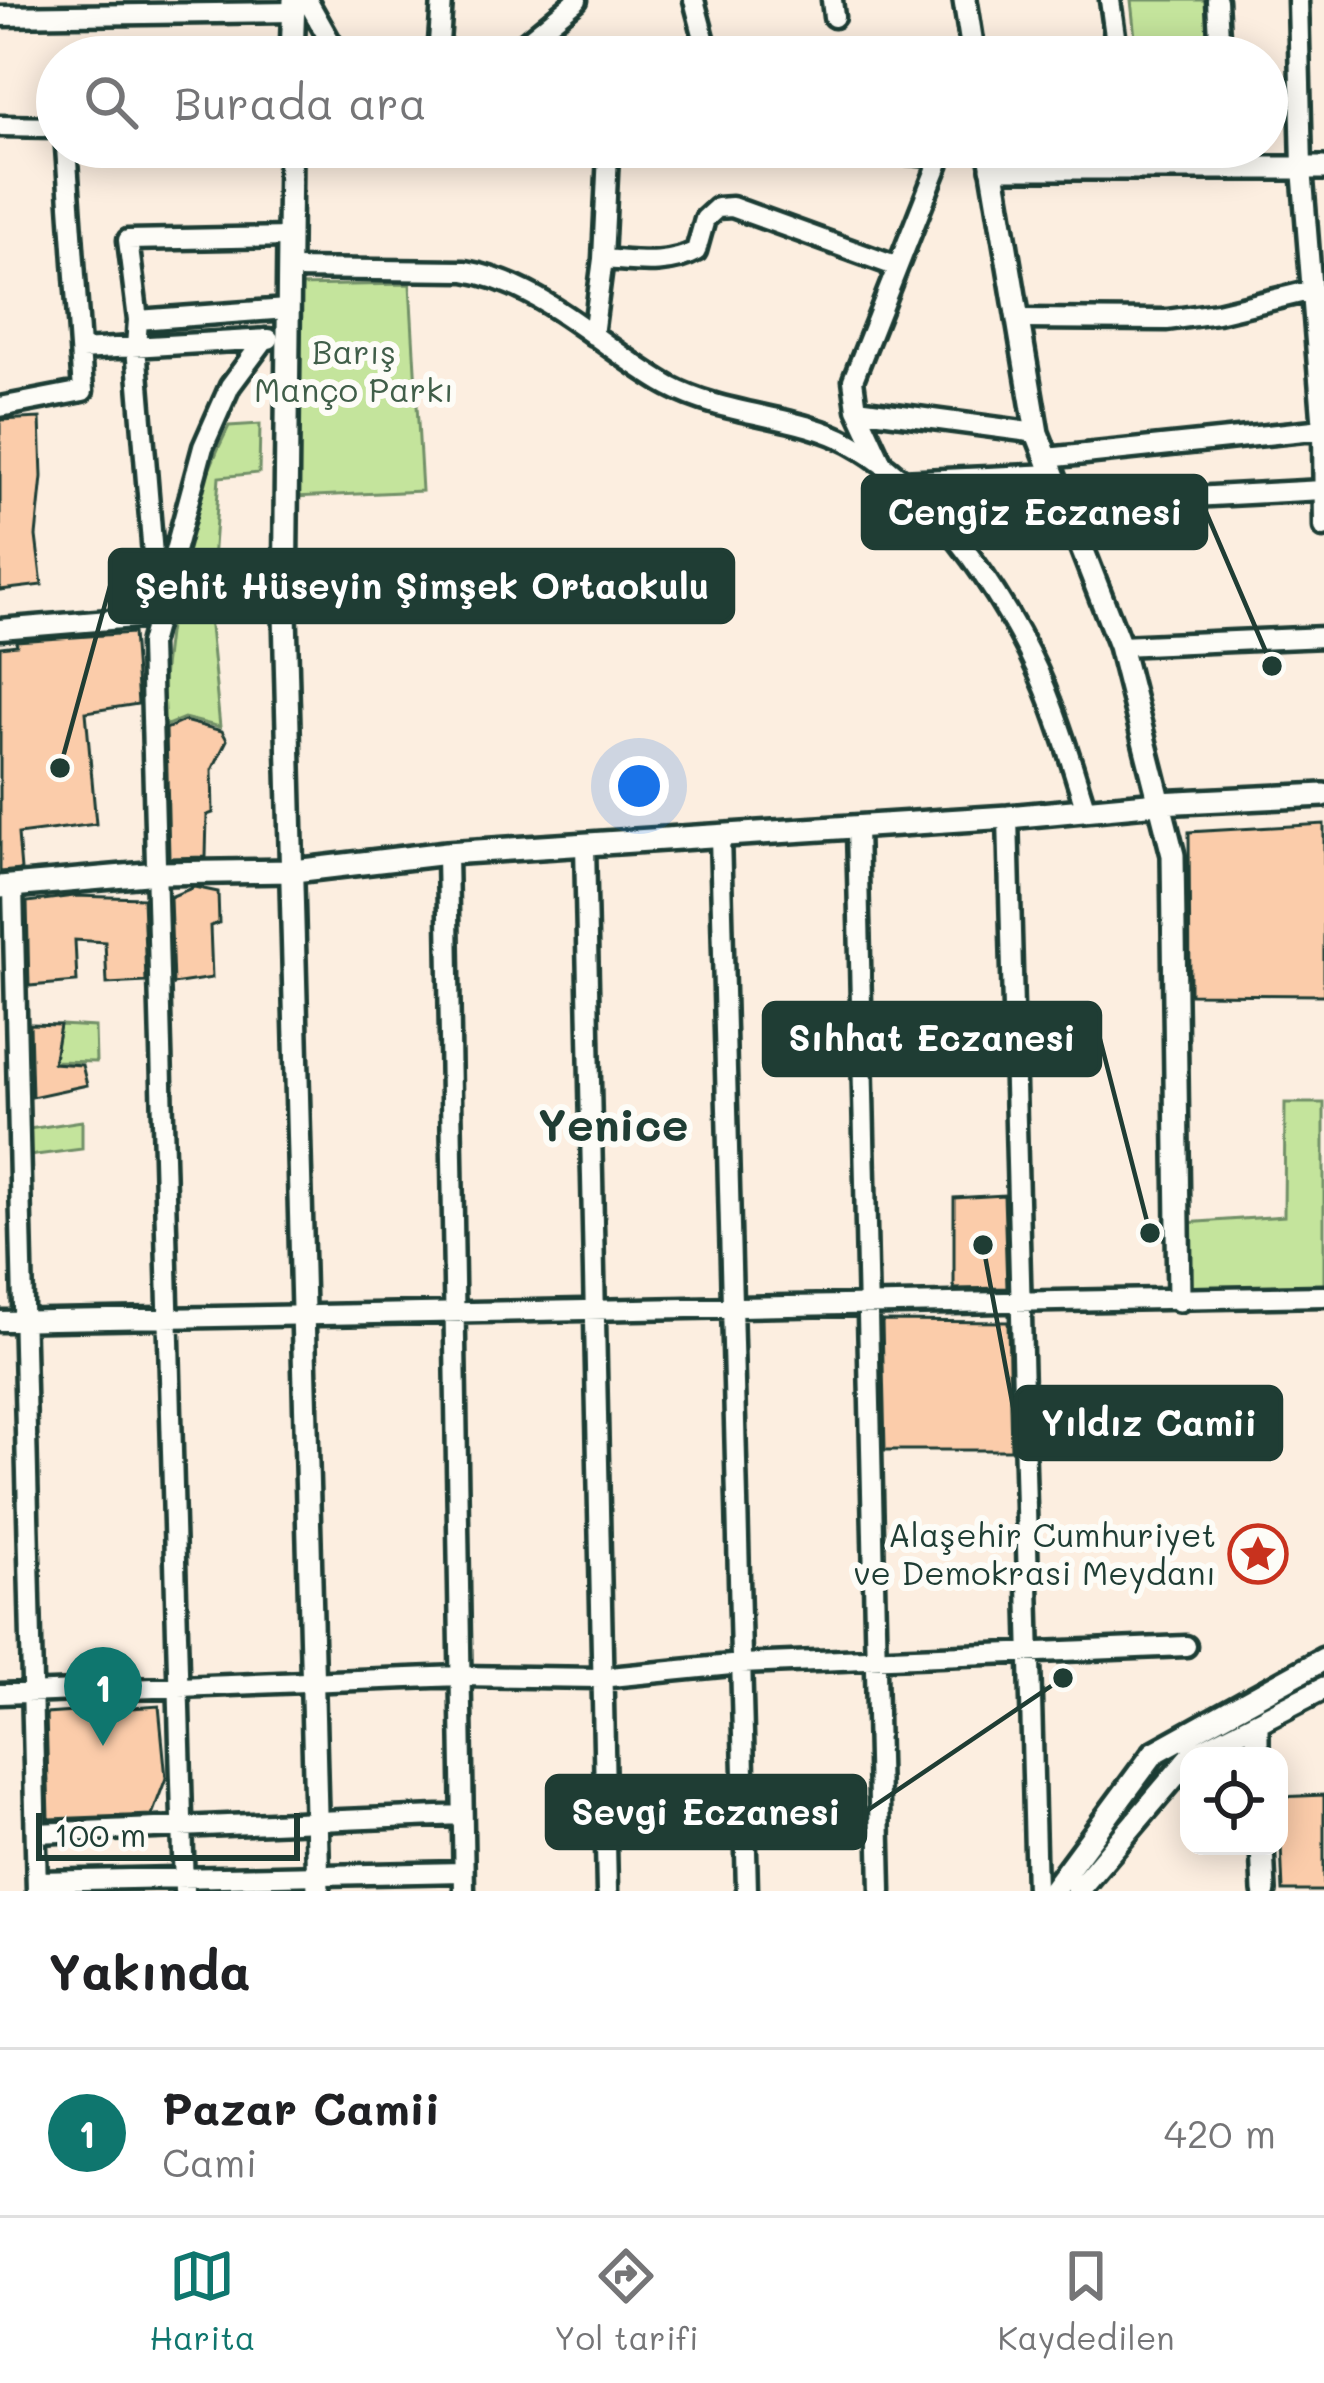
<!DOCTYPE html>
<html lang="tr">
<meta charset="utf-8">
<style>
:root{--surface:#fff;--page:#f2f2f2;--text:#202124;--muted:#757577;--line:#e0e0e0;--accent:#0f766e}
body{margin:0;font-family:Mali,sans-serif;background:var(--page);color:var(--text)}
.controls{position:absolute;right:36px;bottom:36px;display:grid;overflow:hidden;border-radius:24px;box-shadow:0 6px 30px #0003}
.controls button{width:108px;height:108px;display:grid;place-items:center;padding:0;border:0;border-bottom:3px solid var(--line);background:var(--surface);color:var(--text);font:60px sans-serif}
.scale{position:absolute;left:36px;bottom:30px;width:264px;box-sizing:border-box;padding-left:12px;border:6px solid #1f3d34;border-top:0;font-size:33px;line-height:42px;white-space:nowrap;color:#1f3d34;-webkit-text-stroke:9px #fdfcf7;paint-order:stroke}
.you{position:absolute;left:639px;top:786px;width:42px;height:42px;margin:-30px;border:9px solid #fff;border-radius:50%;background:#1a73e8;box-shadow:0 0 0 18px #1a73e833}
.badge{display:grid;place-items:center;width:78px;height:78px;border-radius:50%;background:var(--accent);color:#fff;font-size:39px;font-weight:700}
.pin{position:absolute;translate:-50% -99px;filter:drop-shadow(0 3px 6px #0008)}
.pin::after{content:'';position:absolute;top:63px;width:42px;height:36px;background:inherit;clip-path:polygon(0 0,100% 0,50% 100%)}
.list{margin:0;padding:0;list-style:none}
h2{display:flex;justify-content:space-between;align-items:center;height:156px;margin:0;padding:0 48px;font-size:51px}
h2 small{font-size:39px;font-weight:400;color:var(--muted)}
.list li{display:grid;grid-template-columns:78px 1fr auto;gap:36px;align-items:center;box-sizing:border-box;height:168px;padding:0 48px;border-top:3px solid var(--line)}
.list b{display:block;font-size:45px;white-space:nowrap}
.list p{margin:0;font-size:39px;white-space:nowrap;color:var(--muted)}
.list em{font-size:39px;font-style:normal;color:var(--muted)}
.icon{flex:none;width:66px;height:66px;fill:none;stroke:currentColor;stroke-width:2;stroke-linecap:round;stroke-linejoin:round}
.map{position:relative;flex:none;width:1324px;height:1891px;overflow:hidden}
.search{position:absolute;background:var(--surface);box-shadow:0 6px 30px #0003;left:36px;right:36px;top:36px;height:132px;display:flex;align-items:center;gap:30px;box-sizing:border-box;padding:0 42px;border-radius:66px;color:var(--muted);font-size:45px}
.sheet{height:324px;background:var(--surface)}
nav{display:flex;justify-content:space-around;align-items:center;box-sizing:border-box;height:168px;border-top:3px solid var(--line);background:var(--surface);font-size:33px;color:var(--muted)}
nav a{display:grid;justify-items:center;gap:6px}
nav .on{color:var(--accent)}
.map>svg:first-child{display:block}
.green{fill:#c4e49c;stroke:#729068;stroke-width:3}
.building{fill:#fbccaa;stroke:#1f3d34;stroke-width:3}
.lines{fill:none;stroke-linecap:round;stroke-linejoin:round}
.minor-casing{stroke:#1f3d34;stroke-width:27}
.tertiary-casing{stroke:#1f3d34;stroke-width:30}
.minor{stroke:#fdfcf7;stroke-width:18}
.tertiary{stroke:#fdfcf7;stroke-width:21}
.labels{text-anchor:middle;stroke-width:12;stroke-linejoin:round;paint-order:stroke}
.park-label{font-size:33px;fill:#405e49;stroke:#fdfcf7}
.poi-label{font-size:33px;fill:#1f3d34;stroke:#fdfcf7;text-anchor:end}
.district-label{font-size:45px;font-weight:bold;fill:#1f3d34;stroke:#fdfcf7}
.leader{fill:none;stroke:#1f3d34;stroke-width:4.5}
.callout-dot{fill:#1f3d34;stroke:#fdfcf7;stroke-width:4.5}
.callout{fill:#1f3d34;stroke:#1f3d34;stroke-width:4.5}
.callout-label{font-size:36px;text-anchor:middle;font-weight:bold;fill:#fff}
</style>
<div class="map">
<svg width="1324" height="1891" viewBox="0 0 1324 1891">
<rect width="100%" height="100%" fill="#fceee0"/>
<filter id="ink" filterUnits="userSpaceOnUse"><feTurbulence type="fractalNoise" baseFrequency=".00833" numOctaves="2"/><feDisplacementMap in="SourceGraphic" scale="24" xChannelSelector="R" yChannelSelector="G"/><feConvolveMatrix kernelMatrix="1 2 1 2 8 2 1 2 1" color-interpolation-filters="sRGB"/></filter>
<g filter="url(#ink)">
<path class="green" d="M1131 0H1208L1211 34 1191 37 1192 57H1137Z
M410 284 422 491 294 497 293 286Z
M260 424 259 473 219 477 209 617 220 727 184 718 160 728C164 626 182 518 229 426Z
M60 1025 95 1027 96 1062 54 1061Z
M1285 1103H1324V1287L1187 1294 1185 1223 1284 1216Z
M82 1121V1149L21 1157 22 1130Z"/>
<path class="building" d="M40 418 42 477 36 536 42 585 0 590V420Z
M133 633 138 704 86 712 96 824 18 834 21 870 0 872V647L17 645 16 641Z
M184 721 222 731 227 740 212 770 213 813 207 815 206 857 169 858 166 729Z
M1324 824V995L1190 994 1189 832Z
M194 887 218 892 219 923 210 926 212 978 173 984 170 897Z
M74 896 143 898 146 982 107 984 105 942 75 940 77 982 29 986 27 902Z
M30 1024 60 1025 53 1063 82 1065 87 1085 32 1097Z
M1004 1195 1007 1288 954 1289V1198Z
M882 1321 1008 1322 1011 1450H885Z
M159 1706 166 1778 152 1815 49 1819 46 1714Z
M1324 1795V1891H1283L1279 1797Z"/>
<g class="lines">
<defs>
<path id="minor" d="M307 0 339 57
M694 0 709 57
M832 0 834 17
M1110 0 1118 57
M1217 0 1220 57
M1298 0 1302 168 1323 429 1324 527
M0 16 293 12
M438 57 442 0
M508 57 577 0
M0 126 57 127
M490 147 608 154 627 147
M834 147 942 157
M1225 147 1226 168
M603 259C635 261 667 267 696 251L705 219 717 208 732 207 895 266
M288 269 465 271C544 284 601 348 669 386 725 416 799 415 850 443 937 490 1019 615 1052 706 1065 740 1075 775 1086 810
M1018 319 1167 320 1217 313 1313 290
M138 320 287 309
M593 335 603 259 608 154
M81 350 269 339
M0 407 83 391 66 147
M857 409 1037 433
M1047 458 1323 429
M881 461 857 409 853 380 945 147
M901 481 1053 474
M1064 504 1323 490
M0 629 158 616 136 347 138 320 128 240 288 237
M1120 646 1324 637
M1008 817 1036 1891
M857 827 881 1891
M720 835 747 1891
M585 844 607 1891
M447 853 464 1891
M13 887 37 1891
M0 1321 1324 1296
M0 1694 460 1676 600 1678 741 1664 1186 1646
M36 1833 462 1815
M37 1881 463 1872
M184 1891 150 644 203 447 230 386 265 339"/>
<path id="tertiary" d="M965 0 974 57
M292 57 294 0
M290 147 285 613 318 1891
M989 147 1037 433 1120 646 1173 855 1179 1300
M992 168H1324
M0 887 158 873 294 871 447 853 1008 817 1158 803 1324 795
M1257 1723V1756
M1191 1756 1324 1688
M1262 1846 1264 1891
M1052 1891 1154 1753 1324 1659
M1077 1891 1189 1759"/>
</defs>
<use href="#minor" class="minor-casing"/>
<use href="#tertiary" class="tertiary-casing"/>
<use href="#minor" class="minor"/>
<use href="#tertiary" class="tertiary"/>
</g>
</g>
<defs>
<symbol id="sight-ring" viewBox="-11 -11 22 22"><circle r="9.5" fill="#fdfcf7" stroke="#c8321e" stroke-width="1.5"/><path d="M0-6L1.8-2.2L6-1.7L2.9 1.2L3.7 5.4L0 3.3L-3.7 5.4L-2.9 1.2L-6-1.7L-1.8-2.2Z" fill="#c8321e"/></symbol>
</defs>
<g fill-rule="evenodd">
<use href="#sight-ring" x="1225" y="1521" width="66" height="66"/>
</g>
<g class="labels">
<g class="park-label">
<text x="354" y="364">Barış<tspan x="354" dy="38">Manço Parkı</tspan></text>
</g>
<g class="poi-label">
<text x="1216" y="1547">Alaşehir Cumhuriyet<tspan x="1216" dy="38">ve Demokrasi Meydanı</tspan></text>
</g>
<g class="district-label">
<text x="613" y="1141">Yenice</text>
</g>
</g>
<path class="leader" d="M1272 666L1206 512M60 768L110 586M1150 1233L1100 1039M983 1245L1016 1423M1063 1678L865 1812"/>
<g class="callout-dot">
<circle cx="1272" cy="666" r="12"/>
<circle cx="60" cy="768" r="12"/>
<circle cx="1150" cy="1233" r="12"/>
<circle cx="983" cy="1245" r="12"/>
<circle cx="1063" cy="1678" r="12"/>
</g>
<g class="callout">
<rect x="863" y="476" width="343" height="72" rx="12"/>
<rect x="110" y="550" width="623" height="72" rx="12"/>
<rect x="764" y="1003" width="336" height="72" rx="12"/>
<rect x="1016" y="1387" width="265" height="72" rx="12"/>
<rect x="547" y="1776" width="318" height="72" rx="12"/>
</g>
<g class="callout-label">
<text x="1035" y="525">Cengiz Eczanesi</text>
<text x="422" y="599">Şehit Hüseyin Şimşek Ortaokulu</text>
<text x="932" y="1051">Sıhhat Eczanesi</text>
<text x="1149" y="1436">Yıldız Camii</text>
<text x="706" y="1825">Sevgi Eczanesi</text>
</g>
</svg>
<div class="controls">
<button><svg class="icon" aria-label="locate" viewBox="0 0 24 24"><circle cx="12" cy="12" r="6"/><path d="M12 2v4M12 18v4M2 12h4M18 12h4"/></svg></button>
</div>
<div class="scale">100 m</div>
<div class="you"></div>
<div class="pin badge" style="left:103px;top:1746px">1</div>
<div class="search"><svg class="icon" aria-label="search" viewBox="0 0 24 24"><circle cx="10" cy="10" r="6"/><path d="M15 15l6 6"/></svg>Burada ara</div>
</div>
<section class="sheet">
<h2>Yakında<small></small></h2>
<ul class="list">
<li><span class="badge">1</span><div><b>Pazar Camii</b><p>Cami</p></div><em>420 m</em></li>
</ul>
</section>
<nav>
<a class="on"><svg class="icon" aria-label="map" viewBox="0 0 24 24"><path d="M3 6l6-2 6 2 6-2v14l-6 2-6-2-6 2zM9 4v14M15 6v14"/></svg>Harita</a>
<a><svg class="icon" aria-label="directions" viewBox="0 0 24 24"><path d="M12 3l9 9-9 9-9-9zM9 14v-3h6M13 9l2 2-2 2"/></svg>Yol tarifi</a>
<a><svg class="icon" aria-label="saved" viewBox="0 0 24 24"><path d="M7 4h10v16l-5-4-5 4z"/></svg>Kaydedilen</a>
</nav>
